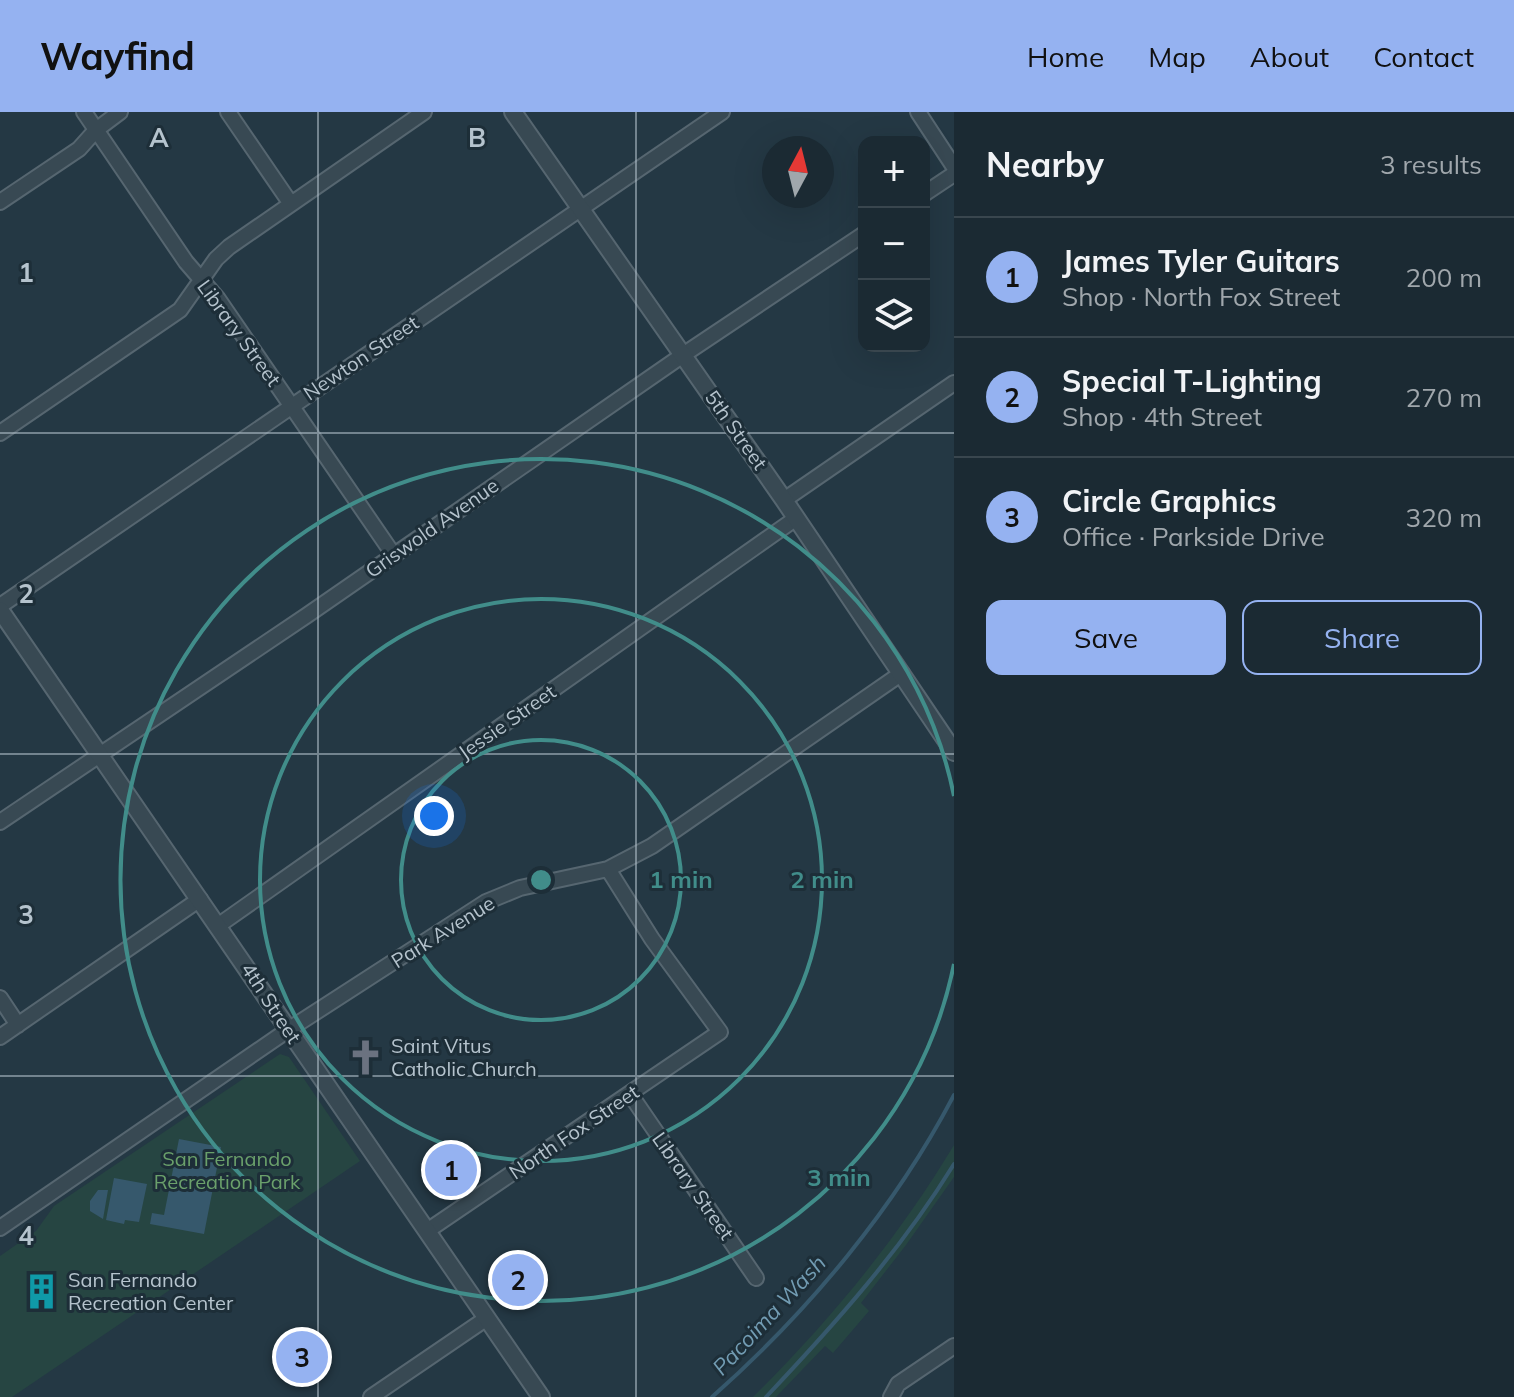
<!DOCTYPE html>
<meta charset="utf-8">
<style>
:root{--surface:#1b2a33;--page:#28363f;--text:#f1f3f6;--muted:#a0a7ac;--line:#39464e;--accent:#95b2f1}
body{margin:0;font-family:Mulish,sans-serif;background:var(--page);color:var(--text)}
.controls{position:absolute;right:24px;top:24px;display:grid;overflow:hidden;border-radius:16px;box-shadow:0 8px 32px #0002}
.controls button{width:72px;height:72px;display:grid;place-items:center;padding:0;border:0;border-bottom:2px solid var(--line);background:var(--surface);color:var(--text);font:40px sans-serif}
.compass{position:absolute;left:762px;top:24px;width:72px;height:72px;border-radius:50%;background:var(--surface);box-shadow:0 8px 32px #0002;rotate:7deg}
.you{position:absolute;left:434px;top:704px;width:28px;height:28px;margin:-20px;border:6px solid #fff;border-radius:50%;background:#1a73e8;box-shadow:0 0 0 12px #1a73e833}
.badge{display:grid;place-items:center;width:52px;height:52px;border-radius:50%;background:var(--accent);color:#111;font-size:26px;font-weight:700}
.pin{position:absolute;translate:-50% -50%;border:4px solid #fff;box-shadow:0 2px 8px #0006}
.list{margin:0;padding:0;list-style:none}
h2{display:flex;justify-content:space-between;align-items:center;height:104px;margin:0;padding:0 32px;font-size:34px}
h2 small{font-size:26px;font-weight:400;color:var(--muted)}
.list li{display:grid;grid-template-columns:52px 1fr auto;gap:24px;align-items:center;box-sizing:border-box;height:120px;padding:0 32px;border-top:2px solid var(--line)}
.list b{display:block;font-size:30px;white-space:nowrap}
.list p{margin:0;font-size:26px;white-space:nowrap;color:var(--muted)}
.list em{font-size:26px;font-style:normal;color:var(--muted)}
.actions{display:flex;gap:16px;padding:24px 32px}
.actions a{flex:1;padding:18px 0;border:2px solid var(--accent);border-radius:16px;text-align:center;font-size:28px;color:var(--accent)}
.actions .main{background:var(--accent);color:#111}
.icon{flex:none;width:44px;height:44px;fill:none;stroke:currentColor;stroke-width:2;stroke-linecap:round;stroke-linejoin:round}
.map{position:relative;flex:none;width:954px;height:1285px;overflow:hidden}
header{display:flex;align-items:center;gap:48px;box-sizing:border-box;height:112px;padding:0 40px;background:var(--accent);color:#111}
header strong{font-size:38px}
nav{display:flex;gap:44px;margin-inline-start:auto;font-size:28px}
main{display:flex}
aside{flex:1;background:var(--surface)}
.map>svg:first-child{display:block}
.green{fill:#264542}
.water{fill:#36586c}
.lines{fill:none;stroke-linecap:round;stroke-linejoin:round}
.stream{stroke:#36586c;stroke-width:4}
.minor-casing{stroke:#566670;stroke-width:18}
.tertiary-casing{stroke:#566670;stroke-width:20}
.minor{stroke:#384953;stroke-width:14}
.tertiary{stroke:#384953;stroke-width:16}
.grid{fill:none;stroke:#b5c3cd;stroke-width:2;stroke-opacity:0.55}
.ring{fill:none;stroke:#418d8a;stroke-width:4}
.labels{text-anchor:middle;stroke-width:6;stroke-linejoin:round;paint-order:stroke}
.street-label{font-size:20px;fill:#b5c3cd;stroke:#1d2e38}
.poi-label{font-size:20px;fill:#b5c3cd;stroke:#1d2e38;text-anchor:start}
.park-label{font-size:20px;fill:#6aa06b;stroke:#1d2e38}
.water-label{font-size:22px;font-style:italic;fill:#729cb3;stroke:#1d2e38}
.grid-label{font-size:26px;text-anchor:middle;font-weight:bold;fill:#b5c3cd;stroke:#1d2e38;stroke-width:6;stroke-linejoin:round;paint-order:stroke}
.centre{fill:#418d8a;stroke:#1d2e38;stroke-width:4}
.ring-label{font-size:24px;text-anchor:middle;font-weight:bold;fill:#418d8a;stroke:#1d2e38;stroke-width:6;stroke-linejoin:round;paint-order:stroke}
</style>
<header>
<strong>Wayfind</strong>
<nav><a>Home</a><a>Map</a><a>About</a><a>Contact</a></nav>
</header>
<main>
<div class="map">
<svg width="954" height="1285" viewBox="0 0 954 1285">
<rect width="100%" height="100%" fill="#243844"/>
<path class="green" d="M280 942 289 945 360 1049 12 1285H0V1144L36 1119 54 1094Z
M954 1033V1065L906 1133 861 1191 869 1199 833 1241 825 1234 776 1285H753C830 1209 898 1126 954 1033Z"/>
<path class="water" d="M179 1027 221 1035 204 1122 150 1112 152 1101 164 1103Z
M114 1066 147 1072 139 1110 125 1108 124 1112 106 1108Z
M98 1078H108L103 1107 90 1099V1089Z"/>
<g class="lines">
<path class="stream" d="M712 1285C808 1200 895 1096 954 983
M766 1285C835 1212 901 1138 954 1052"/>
<defs>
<path id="minor" d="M84 0 186 150 218 187 393 442
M228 0 291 92
M918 0 954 55
M924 82 954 62
M0 90 79 37 96 18 120 0
M0 321 180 198 216 147 229 135 424 0
M784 388 954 271
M0 494 722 0
M0 710 306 504 683 243 864 122
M219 813 795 407
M0 886 18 913
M0 925 200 787
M630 982 756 1166
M0 1116 288 918 486 790 520 776 608 757 652 734 902 561
M427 1119 720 920 652 827 608 757
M371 1285 487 1206
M891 1285 898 1272 954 1234"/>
<path id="tertiary" d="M513 0 784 388 954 640
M0 498 541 1285"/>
</defs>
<use href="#minor" class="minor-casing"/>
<use href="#tertiary" class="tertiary-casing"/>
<use href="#minor" class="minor"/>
<use href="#tertiary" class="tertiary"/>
</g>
<path class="grid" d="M318 0V1285M636 0V1285M0 321H954M0 642H954M0 964H954"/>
<g class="ring">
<circle cx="541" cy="768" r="140"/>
<circle cx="541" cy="768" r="281"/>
<path d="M954 852A421 421 0 1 1 954 684"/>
</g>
<defs>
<symbol id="church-bare" viewBox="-9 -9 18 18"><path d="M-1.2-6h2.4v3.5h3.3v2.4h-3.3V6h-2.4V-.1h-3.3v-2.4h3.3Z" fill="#6b7280" stroke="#1d2e38" stroke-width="2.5" paint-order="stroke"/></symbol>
<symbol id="building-bare" viewBox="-9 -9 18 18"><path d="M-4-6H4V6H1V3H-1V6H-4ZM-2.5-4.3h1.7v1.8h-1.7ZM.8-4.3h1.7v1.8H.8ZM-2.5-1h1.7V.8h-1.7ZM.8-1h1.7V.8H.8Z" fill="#0f9aa8" stroke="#1d2e38" stroke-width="2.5" paint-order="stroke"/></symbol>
</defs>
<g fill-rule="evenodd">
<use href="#church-bare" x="340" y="920" width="51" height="51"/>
<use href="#building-bare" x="16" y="1154" width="51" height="51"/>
</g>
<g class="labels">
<g class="street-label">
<text transform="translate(239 221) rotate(54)" y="7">Library Street</text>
<text transform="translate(361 246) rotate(-34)" y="7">Newton Street</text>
<text transform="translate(736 318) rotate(55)" y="7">5th Street</text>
<text transform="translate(432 416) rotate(-35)" y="7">Griswold Avenue</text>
<text transform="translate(507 610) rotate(-35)" y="7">Jessie Street</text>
<text transform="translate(443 820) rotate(-32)" y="7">Park Avenue</text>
<text transform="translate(271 891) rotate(57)" y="7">4th Street</text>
<text transform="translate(574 1020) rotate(-34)" y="7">North Fox Street</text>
<text transform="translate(693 1074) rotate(55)" y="7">Library Street</text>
</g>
<g class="poi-label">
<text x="391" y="941">Saint Vitus<tspan x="391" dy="23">Catholic Church</tspan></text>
<text x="68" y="1175">San Fernando<tspan x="68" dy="23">Recreation Center</tspan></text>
</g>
<g class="park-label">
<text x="227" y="1054">San Fernando<tspan x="227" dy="23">Recreation Park</tspan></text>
</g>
<g class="water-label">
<text transform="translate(769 1203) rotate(-47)" y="8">Pacoima Wash</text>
</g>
</g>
<g class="grid-label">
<text x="159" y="35">A</text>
<text x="477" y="35">B</text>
<text x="26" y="170">1</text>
<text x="26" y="491">2</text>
<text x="26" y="812">3</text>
<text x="26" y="1133">4</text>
</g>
<circle cx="541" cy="768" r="12" class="centre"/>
<g class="ring-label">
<text x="681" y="776">1 min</text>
<text x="822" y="776">2 min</text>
<text x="839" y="1074">3 min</text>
</g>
</svg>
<div class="controls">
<button>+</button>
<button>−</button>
<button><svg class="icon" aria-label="layers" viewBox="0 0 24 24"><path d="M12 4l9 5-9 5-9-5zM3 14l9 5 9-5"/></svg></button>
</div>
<svg class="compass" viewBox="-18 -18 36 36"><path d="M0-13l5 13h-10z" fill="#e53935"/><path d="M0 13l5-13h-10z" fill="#a0a7ac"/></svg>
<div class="you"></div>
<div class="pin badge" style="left:451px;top:1058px">1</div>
<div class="pin badge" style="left:518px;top:1168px">2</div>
<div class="pin badge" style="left:302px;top:1245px">3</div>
</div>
<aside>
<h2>Nearby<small>3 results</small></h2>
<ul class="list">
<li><span class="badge">1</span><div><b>James Tyler Guitars</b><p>Shop · North Fox Street</p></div><em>200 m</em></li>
<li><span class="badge">2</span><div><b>Special T-Lighting</b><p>Shop · 4th Street</p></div><em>270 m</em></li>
<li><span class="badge">3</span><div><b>Circle Graphics</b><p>Office · Parkside Drive</p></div><em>320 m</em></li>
</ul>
<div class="actions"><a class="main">Save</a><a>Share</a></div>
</aside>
</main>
